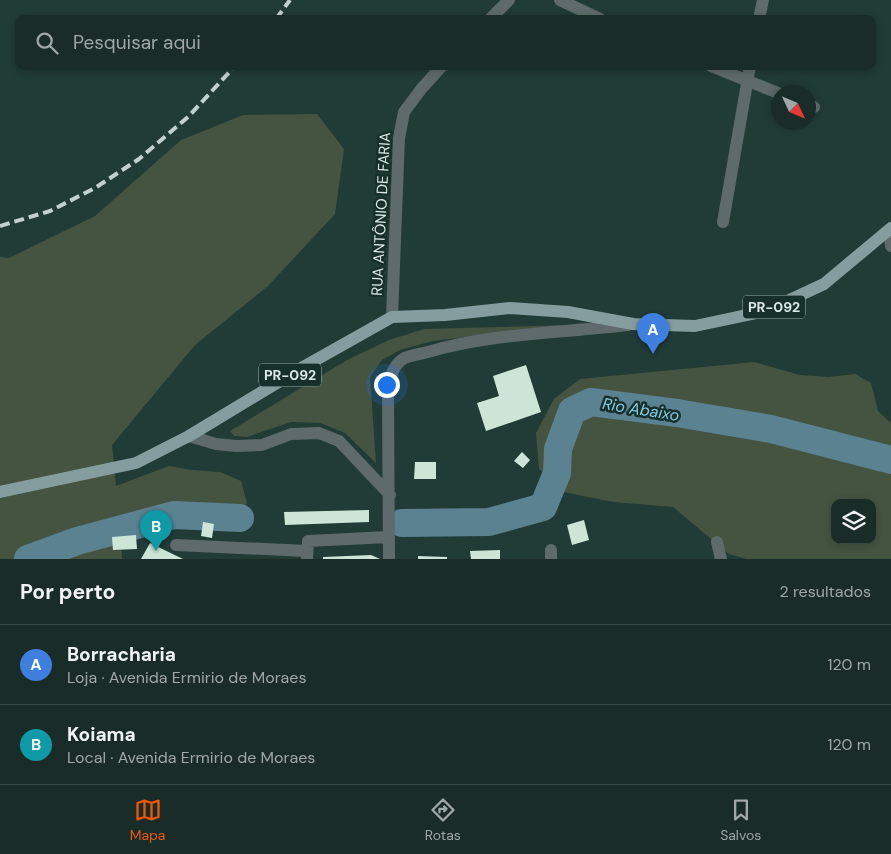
<!DOCTYPE html>
<html lang="pt">
<meta charset="utf-8">
<style>
:root{--surface:#192c28;--page:#223430;--text:#f1f3f6;--muted:#9fa7a8;--line:#374845;--accent:#ea580c}
body{margin:0;font-family:"DM Sans",sans-serif;background:var(--page);color:var(--text)}
.controls{position:absolute;right:15px;bottom:15px;display:grid;overflow:hidden;border-radius:10px;box-shadow:0 2px 8px #0003}
.controls button{width:45px;height:45px;display:grid;place-items:center;padding:0;border:0;border-bottom:1px solid var(--line);background:var(--surface);color:var(--text);font:25px sans-serif}
.compass{position:absolute;left:771px;top:85px;width:45px;height:45px;border-radius:50%;background:var(--surface);box-shadow:0 2px 8px #0003;rotate:134deg}
.you{position:absolute;left:386px;top:384px;width:18px;height:18px;margin:-12px;border:4px solid #fff;border-radius:50%;background:#1a73e8;box-shadow:0 0 0 8px #1a73e833}
.badge{display:grid;place-items:center;width:32px;height:32px;border-radius:50%;background:var(--accent);color:#fff;font-size:16px;font-weight:700}
.pin{position:absolute;translate:-50% -41px;filter:drop-shadow(0 1px 2px #0008)}
.pin::after{content:'';position:absolute;top:26px;width:18px;height:15px;background:inherit;clip-path:polygon(0 0,100% 0,50% 100%)}
.list{margin:0;padding:0;list-style:none}
h2{display:flex;justify-content:space-between;align-items:center;height:65px;margin:0;padding:0 20px;font-size:21px}
h2 small{font-size:16px;font-weight:400;color:var(--muted)}
.list li{display:grid;grid-template-columns:32px 1fr auto;gap:15px;align-items:center;box-sizing:border-box;height:80px;padding:0 20px;border-top:1px solid var(--line)}
.list b{display:block;font-size:19px;white-space:nowrap}
.list p{margin:0;font-size:16px;white-space:nowrap;color:var(--muted)}
.list em{font-size:16px;font-style:normal;color:var(--muted)}
.icon{flex:none;width:28px;height:28px;fill:none;stroke:currentColor;stroke-width:2;stroke-linecap:round;stroke-linejoin:round}
.map{position:relative;flex:none;width:891px;height:559px;overflow:hidden}
.search{position:absolute;background:var(--surface);box-shadow:0 2px 8px #0003;left:15px;right:15px;top:15px;height:55px;display:flex;align-items:center;gap:12px;box-sizing:border-box;padding:0 18px;border-radius:10px;color:var(--muted);font-size:19px}
.sheet{height:225px;background:var(--surface)}
nav{display:flex;justify-content:space-around;align-items:center;box-sizing:border-box;height:70px;border-top:1px solid var(--line);background:var(--surface);font-size:14px;color:var(--muted)}
nav a{display:grid;justify-items:center;gap:2px}
nav .on{color:var(--accent)}
.map>svg:first-child{display:block}
.green{fill:#445441;fill-rule:evenodd}
.lines{fill:none;stroke-linecap:round;stroke-linejoin:round}
.river{stroke:#5b8291;stroke-width:28}
.building{fill:#cce5d7}
.minor{stroke:#5e6a6b;stroke-width:12}
.major{stroke:#859d9f;stroke-width:12}
.rail{stroke:#c1d1ce;stroke-width:4;stroke-dasharray:10 5;stroke-linecap:butt}
.labels{text-anchor:middle;stroke-width:5;stroke-linejoin:round;paint-order:stroke}
.shield{fill:#17302c;stroke:#a0b2ae;stroke-width:1}
.shield-label{font-size:14px;font-weight:bold;fill:#dbe9e6}
.street-label{font-size:15px;fill:#dbe9e6;stroke:#17302c}
.water-label{font-size:16px;font-style:italic;fill:#84cae4;stroke:#17302c}
</style>
<div class="map">
<svg width="891" height="559" viewBox="0 0 891 559">
<rect width="100%" height="100%" fill="#213b36"/>
<path class="green" d="M317 114 344 149 335 214 268 286 195 345 112 445 116 486 169 466 192 470 220 472 241 481 247 503 233 517 197 520 172 519 120 528 122 559H0V257L9 258 95 216 181 140 243 115Z
M569 325 433 341 400 350 382 360 370 377 376 463 345 433 320 423 291 422 247 437 234 436 230 431 347 360 389 340 424 329Z
M754 362 800 375 828 377 855 374 871 383 878 411 891 423V559H746L729 554 673 507 613 502 563 492 539 469 536 433 554 399 580 379ZM835 503H872V540H835Z"/>
<g class="lines">
<path class="river" d="M402 523 489 522 543 507 557 473 558 449 572 411 591 402 677 413 771 429 891 460
M28 559 77 541 174 515 240 518"/>
</g>
<path class="building" d="M526 365 541 412 486 431 477 403 499 396 493 376Z
M522 452 530 460 523 468 514 461Z
M415 462H436V479H414Z
M369 510V522L285 525 284 512Z
M584 520 589 540 572 545 567 525Z
M203 522 214 524 212 538 201 536Z
M136 535 137 549 113 550 112 537Z
M150 543 183 559H141Z
M500 550V559H471L470 551Z
M371 555 380 559H323V557Z
M418 556 447 557V559H418Z"/>
<g class="lines">
<path class="minor" d="M560 0 600 19
M490 19 509 0
M759 19 763 0
M711 66 778 93
M808 104 814 107
M723 222 750 66
M889 231 891 246
M392 317 399 138 404 112 422 88 442 66
M189 436 216 444 236 446 262 445 291 434 319 433 339 441 390 495
M717 542 721 559
M176 545 307 551
M551 550V559
M307 558 308 541 388 537
M389 559 388 393C390 380 391 367 403 359 409 355 421 354 428 352 493 333 561 333 628 325"/>
<path class="major" d="M0 492 136 463 189 436 305 366 392 317 445 315 510 308 568 312 633 324 695 326 766 311 824 284 891 228"/>
<path class="rail" d="M276 19 290 0
M0 226 50 211 95 188 139 159 189 116 235 66"/>
</g>
<g class="labels">
<g class="shield">
<rect x="743" y="295.5" width="62" height="23" rx="4"/>
<rect x="259" y="363.5" width="62" height="23" rx="4"/>
</g>
<g class="shield-label">
<text x="774" y="312">PR-092</text>
<text x="290" y="380">PR-092</text>
</g>
<g class="street-label">
<text transform="translate(381 214) rotate(-87)" y="5">RUA ANTÔNIO DE FARIA</text>
</g>
<g class="water-label">
<text transform="translate(641 409) rotate(9)" y="6">Rio Abaixo</text>
</g>
</g>
</svg>
<div class="controls">
<button><svg class="icon" aria-label="layers" viewBox="0 0 24 24"><path d="M12 4l9 5-9 5-9-5zM3 14l9 5 9-5"/></svg></button>
</div>
<svg class="compass" viewBox="-18 -18 36 36"><path d="M0-13l5 13h-10z" fill="#e53935"/><path d="M0 13l5-13h-10z" fill="#9fa7a8"/></svg>
<div class="you"></div>
<div class="pin badge" style="left:653px;top:354px;background:#3f7fe0">A</div>
<div class="pin badge" style="left:156px;top:551px;background:#0f9aa8">B</div>
<div class="search"><svg class="icon" aria-label="search" viewBox="0 0 24 24"><circle cx="10" cy="10" r="6"/><path d="M15 15l6 6"/></svg>Pesquisar aqui</div>
</div>
<section class="sheet">
<h2>Por perto<small>2 resultados</small></h2>
<ul class="list">
<li><span class="badge" style="background:#3f7fe0">A</span><div><b>Borracharia</b><p>Loja · Avenida Ermirio de Moraes</p></div><em>120 m</em></li>
<li><span class="badge" style="background:#0f9aa8">B</span><div><b>Koiama</b><p>Local · Avenida Ermirio de Moraes</p></div><em>120 m</em></li>
</ul>
</section>
<nav>
<a class="on"><svg class="icon" aria-label="map" viewBox="0 0 24 24"><path d="M3 6l6-2 6 2 6-2v14l-6 2-6-2-6 2zM9 4v14M15 6v14"/></svg>Mapa</a>
<a><svg class="icon" aria-label="directions" viewBox="0 0 24 24"><path d="M12 3l9 9-9 9-9-9zM9 14v-3h6M13 9l2 2-2 2"/></svg>Rotas</a>
<a><svg class="icon" aria-label="saved" viewBox="0 0 24 24"><path d="M7 4h10v16l-5-4-5 4z"/></svg>Salvos</a>
</nav>
